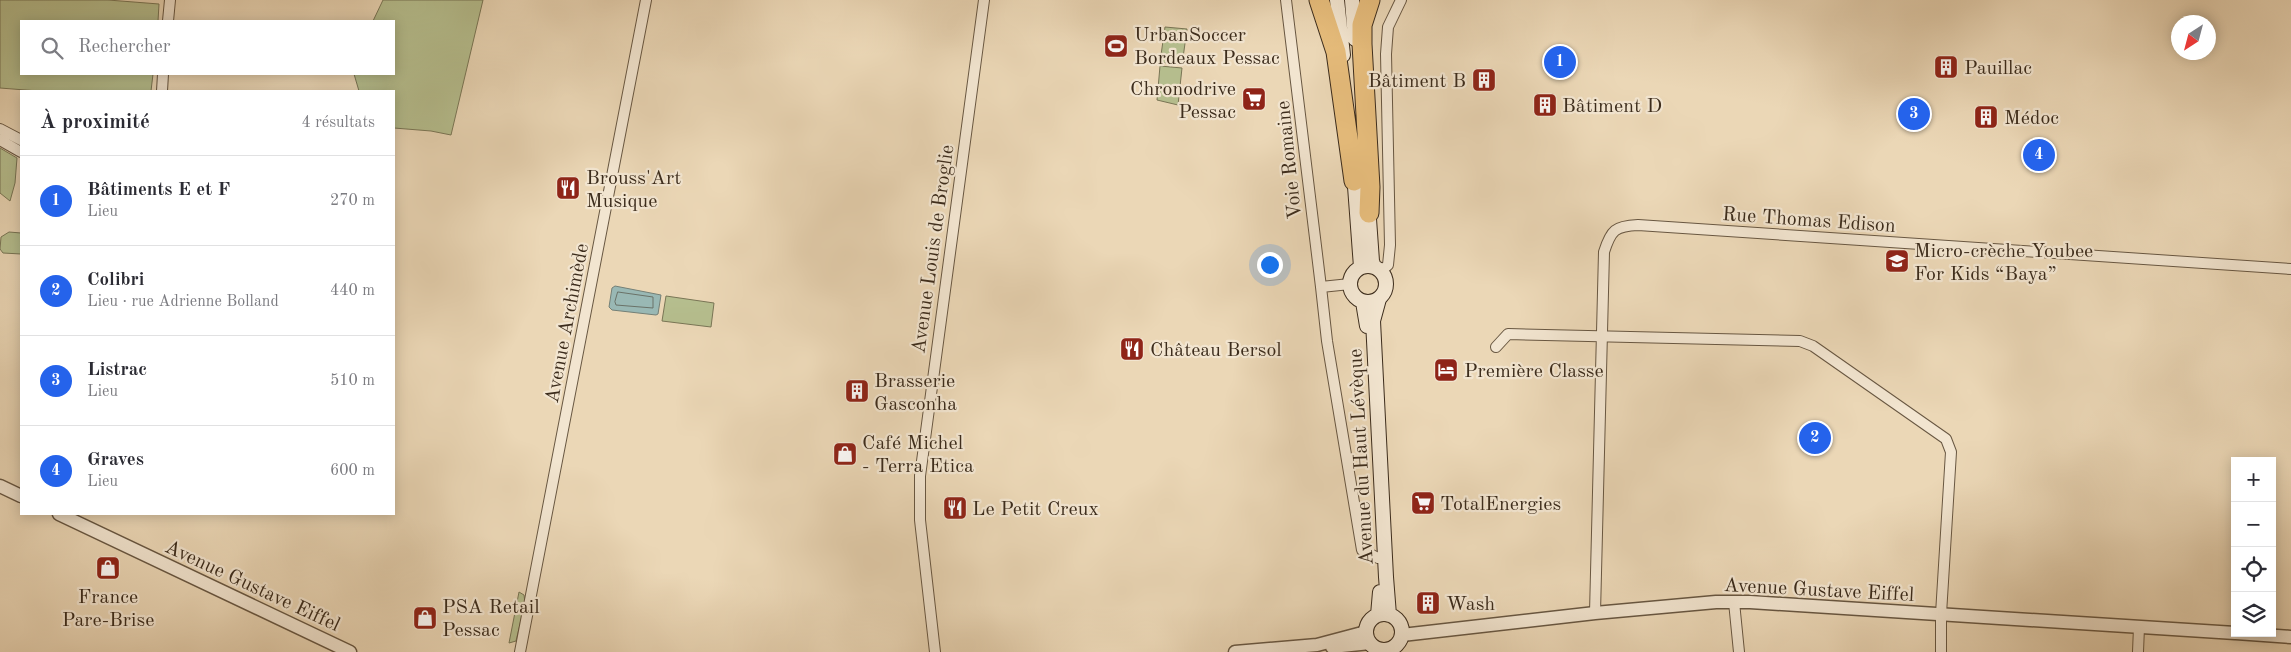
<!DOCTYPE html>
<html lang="fr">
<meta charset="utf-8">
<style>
:root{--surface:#fff;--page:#f2f2f3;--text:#2b2b33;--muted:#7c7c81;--line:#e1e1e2;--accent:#2563eb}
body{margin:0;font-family:"Old Standard TT",serif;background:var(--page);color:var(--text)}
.controls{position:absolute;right:15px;bottom:15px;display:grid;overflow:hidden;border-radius:0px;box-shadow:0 2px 12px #0003}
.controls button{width:45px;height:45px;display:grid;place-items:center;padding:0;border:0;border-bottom:1px solid var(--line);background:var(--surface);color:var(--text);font:25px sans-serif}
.compass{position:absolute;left:2171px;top:15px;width:45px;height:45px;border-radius:50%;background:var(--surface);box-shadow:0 2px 12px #0003;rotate:216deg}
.you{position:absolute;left:1269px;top:264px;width:18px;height:18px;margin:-12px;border:4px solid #fff;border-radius:50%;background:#1a73e8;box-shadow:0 0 0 8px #1a73e833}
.badge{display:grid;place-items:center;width:32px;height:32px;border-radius:50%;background:var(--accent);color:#fff;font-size:16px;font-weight:700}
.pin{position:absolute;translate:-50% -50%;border:2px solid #fff;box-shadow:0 1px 5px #0006}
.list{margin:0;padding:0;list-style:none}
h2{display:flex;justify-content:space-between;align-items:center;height:65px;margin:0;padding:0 20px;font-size:21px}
h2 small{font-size:16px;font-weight:400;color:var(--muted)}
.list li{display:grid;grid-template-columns:32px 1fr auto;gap:15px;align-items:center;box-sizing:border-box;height:90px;padding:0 20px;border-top:1px solid var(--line)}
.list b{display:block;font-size:19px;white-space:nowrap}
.list p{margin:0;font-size:16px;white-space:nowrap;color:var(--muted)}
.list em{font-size:16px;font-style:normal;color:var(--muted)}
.icon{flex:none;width:28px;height:28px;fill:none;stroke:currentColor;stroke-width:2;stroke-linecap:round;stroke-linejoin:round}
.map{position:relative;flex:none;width:2291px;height:652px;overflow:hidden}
.search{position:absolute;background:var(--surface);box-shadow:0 2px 12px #0003;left:20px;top:20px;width:375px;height:55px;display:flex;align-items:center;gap:12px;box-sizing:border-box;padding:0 18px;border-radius:0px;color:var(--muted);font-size:19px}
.panel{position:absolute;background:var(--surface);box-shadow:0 2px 12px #0003;left:20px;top:90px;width:375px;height:425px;border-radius:0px}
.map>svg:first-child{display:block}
.green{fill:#b6bf8f;stroke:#797656}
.water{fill:#99b8b4;stroke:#748077}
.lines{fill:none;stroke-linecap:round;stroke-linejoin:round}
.shore{stroke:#6a7268;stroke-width:1}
.minor-casing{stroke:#685742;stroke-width:12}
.tertiary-casing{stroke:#685742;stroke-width:15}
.secondary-casing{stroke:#3c2c1c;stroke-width:16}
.motorway-casing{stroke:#3c2c1c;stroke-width:21}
.minor{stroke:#f2e5d0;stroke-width:10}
.tertiary{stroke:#f2e5d0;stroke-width:12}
.secondary{stroke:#f2e5d0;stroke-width:14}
.motorway{stroke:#e6bc7b;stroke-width:19}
.labels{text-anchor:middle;stroke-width:4.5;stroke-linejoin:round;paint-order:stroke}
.poi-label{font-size:20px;fill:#3c2c1c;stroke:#f2e5d0;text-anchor:start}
.street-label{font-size:20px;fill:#3c2c1c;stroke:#f2e5d0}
</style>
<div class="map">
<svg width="2291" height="652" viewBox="0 0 2291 652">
<rect width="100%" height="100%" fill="#ebd7b6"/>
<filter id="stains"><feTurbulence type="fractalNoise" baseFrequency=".004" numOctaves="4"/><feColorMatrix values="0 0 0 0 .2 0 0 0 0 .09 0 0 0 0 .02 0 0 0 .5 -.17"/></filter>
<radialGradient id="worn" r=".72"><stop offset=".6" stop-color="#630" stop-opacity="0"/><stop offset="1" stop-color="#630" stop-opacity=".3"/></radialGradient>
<path class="green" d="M0 0H108L159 4 158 21H21V74H153L151 91H38L0 88Z
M383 0H483L451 135 431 131 394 128V91H359L354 74H394V21H373Z
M1165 27 1187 29 1182 65 1160 62Z
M1160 66 1182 68 1178 105 1157 100Z
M0 148 17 158 15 183 10 201 0 193Z
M9 232 21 233V254L3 253 0 249 1 237Z
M666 296 714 303 711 327 662 321Z
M519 592 524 595 525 603 516 641 509 643Z"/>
<path class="water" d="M615 286 661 295 658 314 656 315 612 310 609 307 612 288Z"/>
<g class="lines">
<path class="shore" d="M618 292 653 297V308L616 305 615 302Z"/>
<defs>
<path id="minor" d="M1286 0 1321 287 1350 284
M168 21 170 0
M162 91 163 74
M0 129 21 140
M0 140 21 152
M1381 271 1388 265 1390 245 1386 54 1388 27 1401 0
M1321 287 1327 341 1362 550 1378 558
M1496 347 1508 334 1800 341 1813 346 1946 439 1951 452 1941 614V652
M1734 602 1739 652
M1595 613 1604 252C1611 230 1615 226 1638 225L2291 269
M520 652 646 0
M935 652 920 520V476L984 0
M2138 652 2139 627"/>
<path id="tertiary" d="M0 486 21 496
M59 514 350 652
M2236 633 2291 637
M1402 635 1595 613 1716 602H1750L2235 633
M1332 647 1370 643
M1235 652 1317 645 1366 632"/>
<path id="secondary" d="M1337 0 1343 55
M1352 0 1355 39
M1354 173 1361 267
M1368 205 1372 261 1374 267
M1350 284a18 18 0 1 1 36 0a18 18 0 1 1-36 0Z
M1379 299 1373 321 1386 577 1389 615
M1363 302 1367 326
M1366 632a18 18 0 1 1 36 0a18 18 0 1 1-36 0Z
M1378 615 1380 592"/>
<path id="motorway" d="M1319 0 1336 52 1354 181
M1369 213 1370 187 1362 44V25L1370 0"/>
</defs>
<use href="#minor" class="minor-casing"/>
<use href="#tertiary" class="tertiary-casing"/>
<use href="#secondary" class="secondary-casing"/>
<use href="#motorway" class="motorway-casing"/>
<use href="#minor" class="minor"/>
<use href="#tertiary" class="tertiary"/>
<use href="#secondary" class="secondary"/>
<use href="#motorway" class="motorway"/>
</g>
<defs>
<symbol id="stadium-square" viewBox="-11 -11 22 22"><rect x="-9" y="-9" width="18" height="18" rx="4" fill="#8f2418" stroke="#f2e5d0"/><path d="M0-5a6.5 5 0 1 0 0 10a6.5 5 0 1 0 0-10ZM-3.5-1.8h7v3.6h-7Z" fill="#fff"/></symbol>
<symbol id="building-square" viewBox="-11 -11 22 22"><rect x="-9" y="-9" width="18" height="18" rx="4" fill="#8f2418" stroke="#f2e5d0"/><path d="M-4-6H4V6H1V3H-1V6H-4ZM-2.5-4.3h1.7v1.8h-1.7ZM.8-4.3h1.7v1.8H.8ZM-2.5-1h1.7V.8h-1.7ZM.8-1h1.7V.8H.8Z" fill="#fff"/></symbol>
<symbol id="supermarket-square" viewBox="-11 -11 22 22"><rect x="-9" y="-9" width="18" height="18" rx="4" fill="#8f2418" stroke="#f2e5d0"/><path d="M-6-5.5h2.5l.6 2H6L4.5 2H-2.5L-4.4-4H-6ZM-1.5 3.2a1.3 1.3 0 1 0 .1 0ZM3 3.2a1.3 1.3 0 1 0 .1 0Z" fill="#fff"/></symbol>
<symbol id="restaurant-square" viewBox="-11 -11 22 22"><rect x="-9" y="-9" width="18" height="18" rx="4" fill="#8f2418" stroke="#f2e5d0"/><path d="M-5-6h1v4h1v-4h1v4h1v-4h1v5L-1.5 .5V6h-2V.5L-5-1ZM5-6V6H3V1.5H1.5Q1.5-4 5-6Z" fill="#fff"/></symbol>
<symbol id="school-square" viewBox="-11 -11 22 22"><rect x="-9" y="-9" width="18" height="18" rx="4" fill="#8f2418" stroke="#f2e5d0"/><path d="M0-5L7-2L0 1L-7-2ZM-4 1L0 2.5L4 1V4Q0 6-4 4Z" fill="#fff"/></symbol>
<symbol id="hotel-square" viewBox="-11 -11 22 22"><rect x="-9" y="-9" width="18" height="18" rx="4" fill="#8f2418" stroke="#f2e5d0"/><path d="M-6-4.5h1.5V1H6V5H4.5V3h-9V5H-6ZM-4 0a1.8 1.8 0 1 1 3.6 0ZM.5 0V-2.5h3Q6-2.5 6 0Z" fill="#fff"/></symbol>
<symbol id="shop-square" viewBox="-11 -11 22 22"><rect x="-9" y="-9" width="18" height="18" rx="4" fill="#8f2418" stroke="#f2e5d0"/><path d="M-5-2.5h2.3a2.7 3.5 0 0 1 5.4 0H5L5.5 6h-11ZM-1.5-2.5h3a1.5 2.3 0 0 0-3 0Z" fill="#fff"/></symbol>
</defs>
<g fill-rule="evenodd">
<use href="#stadium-square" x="1102" y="32" width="28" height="28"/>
<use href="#building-square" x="1932" y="53" width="28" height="28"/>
<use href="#building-square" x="1470" y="66" width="28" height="28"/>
<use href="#supermarket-square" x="1240" y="85" width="28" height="28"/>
<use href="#building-square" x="1531" y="91" width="28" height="28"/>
<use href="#building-square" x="1972" y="103" width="28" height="28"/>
<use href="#restaurant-square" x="554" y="174" width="28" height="28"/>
<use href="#school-square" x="1883" y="247" width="28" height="28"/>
<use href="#restaurant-square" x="1118" y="335" width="28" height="28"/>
<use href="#hotel-square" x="1432" y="356" width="28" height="28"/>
<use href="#building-square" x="843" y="377" width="28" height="28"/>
<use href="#shop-square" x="831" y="440" width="28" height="28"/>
<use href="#supermarket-square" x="1409" y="489" width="28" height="28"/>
<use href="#restaurant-square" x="941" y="494" width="28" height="28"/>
<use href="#shop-square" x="94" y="554" width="28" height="28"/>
<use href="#building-square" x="1414" y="589" width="28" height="28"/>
<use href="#shop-square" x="411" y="604" width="28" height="28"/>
</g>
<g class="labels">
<g class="poi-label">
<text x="1134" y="41">UrbanSoccer<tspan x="1134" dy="23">Bordeaux Pessac</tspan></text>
<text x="1964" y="74">Pauillac</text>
<text x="1466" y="87" text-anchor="end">Bâtiment B</text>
<text x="1236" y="95" text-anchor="end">Chronodrive<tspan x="1236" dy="23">Pessac</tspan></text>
<text x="1562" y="112">Bâtiment D</text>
<text x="2004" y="124">Médoc</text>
<text x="586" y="184">Brouss'Art<tspan x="586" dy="23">Musique</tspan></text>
<text x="1914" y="257">Micro-crèche Youbee<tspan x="1914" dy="23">For Kids “Baya”</tspan></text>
<text x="1150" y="356">Château Bersol</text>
<text x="1464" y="377">Première Classe</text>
<text x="874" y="387">Brasserie<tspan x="874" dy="23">Gasconha</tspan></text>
<text x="862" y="449">Café Michel<tspan x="862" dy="23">- Terra Etica</tspan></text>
<text x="1440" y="510">TotalEnergies</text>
<text x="972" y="515">Le Petit Creux</text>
<text x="108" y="603" text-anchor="middle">France<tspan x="108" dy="23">Pare-Brise</tspan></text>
<text x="1446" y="610">Wash</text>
<text x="442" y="613">PSA Retail<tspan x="442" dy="23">Pessac</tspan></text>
</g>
<g class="street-label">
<text transform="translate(1288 160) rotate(-96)" y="7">Voie Romaine</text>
<text transform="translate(1809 219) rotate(4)" y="7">Rue Thomas Edison</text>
<text transform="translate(932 249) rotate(-82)" y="7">Avenue Louis de Broglie</text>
<text transform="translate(566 323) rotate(-79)" y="7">Avenue Archimède</text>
<text transform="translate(1360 457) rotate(-93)" y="7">Avenue du Haut Lévèque</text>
<text transform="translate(253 585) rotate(25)" y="7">Avenue Gustave Eiffel</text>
<text transform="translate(1819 589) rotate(3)" y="7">Avenue Gustave Eiffel</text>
</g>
</g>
<rect width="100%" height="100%" filter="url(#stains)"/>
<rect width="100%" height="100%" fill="url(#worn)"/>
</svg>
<div class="controls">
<button>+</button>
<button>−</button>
<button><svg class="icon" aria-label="locate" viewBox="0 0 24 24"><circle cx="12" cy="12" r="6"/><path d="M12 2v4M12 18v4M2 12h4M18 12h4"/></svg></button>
<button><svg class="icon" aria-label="layers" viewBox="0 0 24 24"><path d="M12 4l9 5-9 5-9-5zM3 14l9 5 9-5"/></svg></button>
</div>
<svg class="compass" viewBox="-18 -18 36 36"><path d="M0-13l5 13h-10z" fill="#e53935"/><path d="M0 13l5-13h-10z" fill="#7c7c81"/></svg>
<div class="you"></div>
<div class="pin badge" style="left:1560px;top:62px">1</div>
<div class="pin badge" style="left:1815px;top:438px">2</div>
<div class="pin badge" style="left:1914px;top:114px">3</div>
<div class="pin badge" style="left:2039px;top:155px">4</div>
<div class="search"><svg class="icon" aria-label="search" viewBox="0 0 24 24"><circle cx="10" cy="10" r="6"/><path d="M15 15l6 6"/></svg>Rechercher</div>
<section class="panel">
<h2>À proximité<small>4 résultats</small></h2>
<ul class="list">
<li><span class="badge">1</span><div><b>Bâtiments E et F</b><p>Lieu</p></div><em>270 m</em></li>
<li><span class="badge">2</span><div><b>Colibri</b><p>Lieu · rue Adrienne Bolland</p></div><em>440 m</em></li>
<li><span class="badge">3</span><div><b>Listrac</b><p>Lieu</p></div><em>510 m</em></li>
<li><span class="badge">4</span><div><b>Graves</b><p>Lieu</p></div><em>600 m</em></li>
</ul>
</section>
</div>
